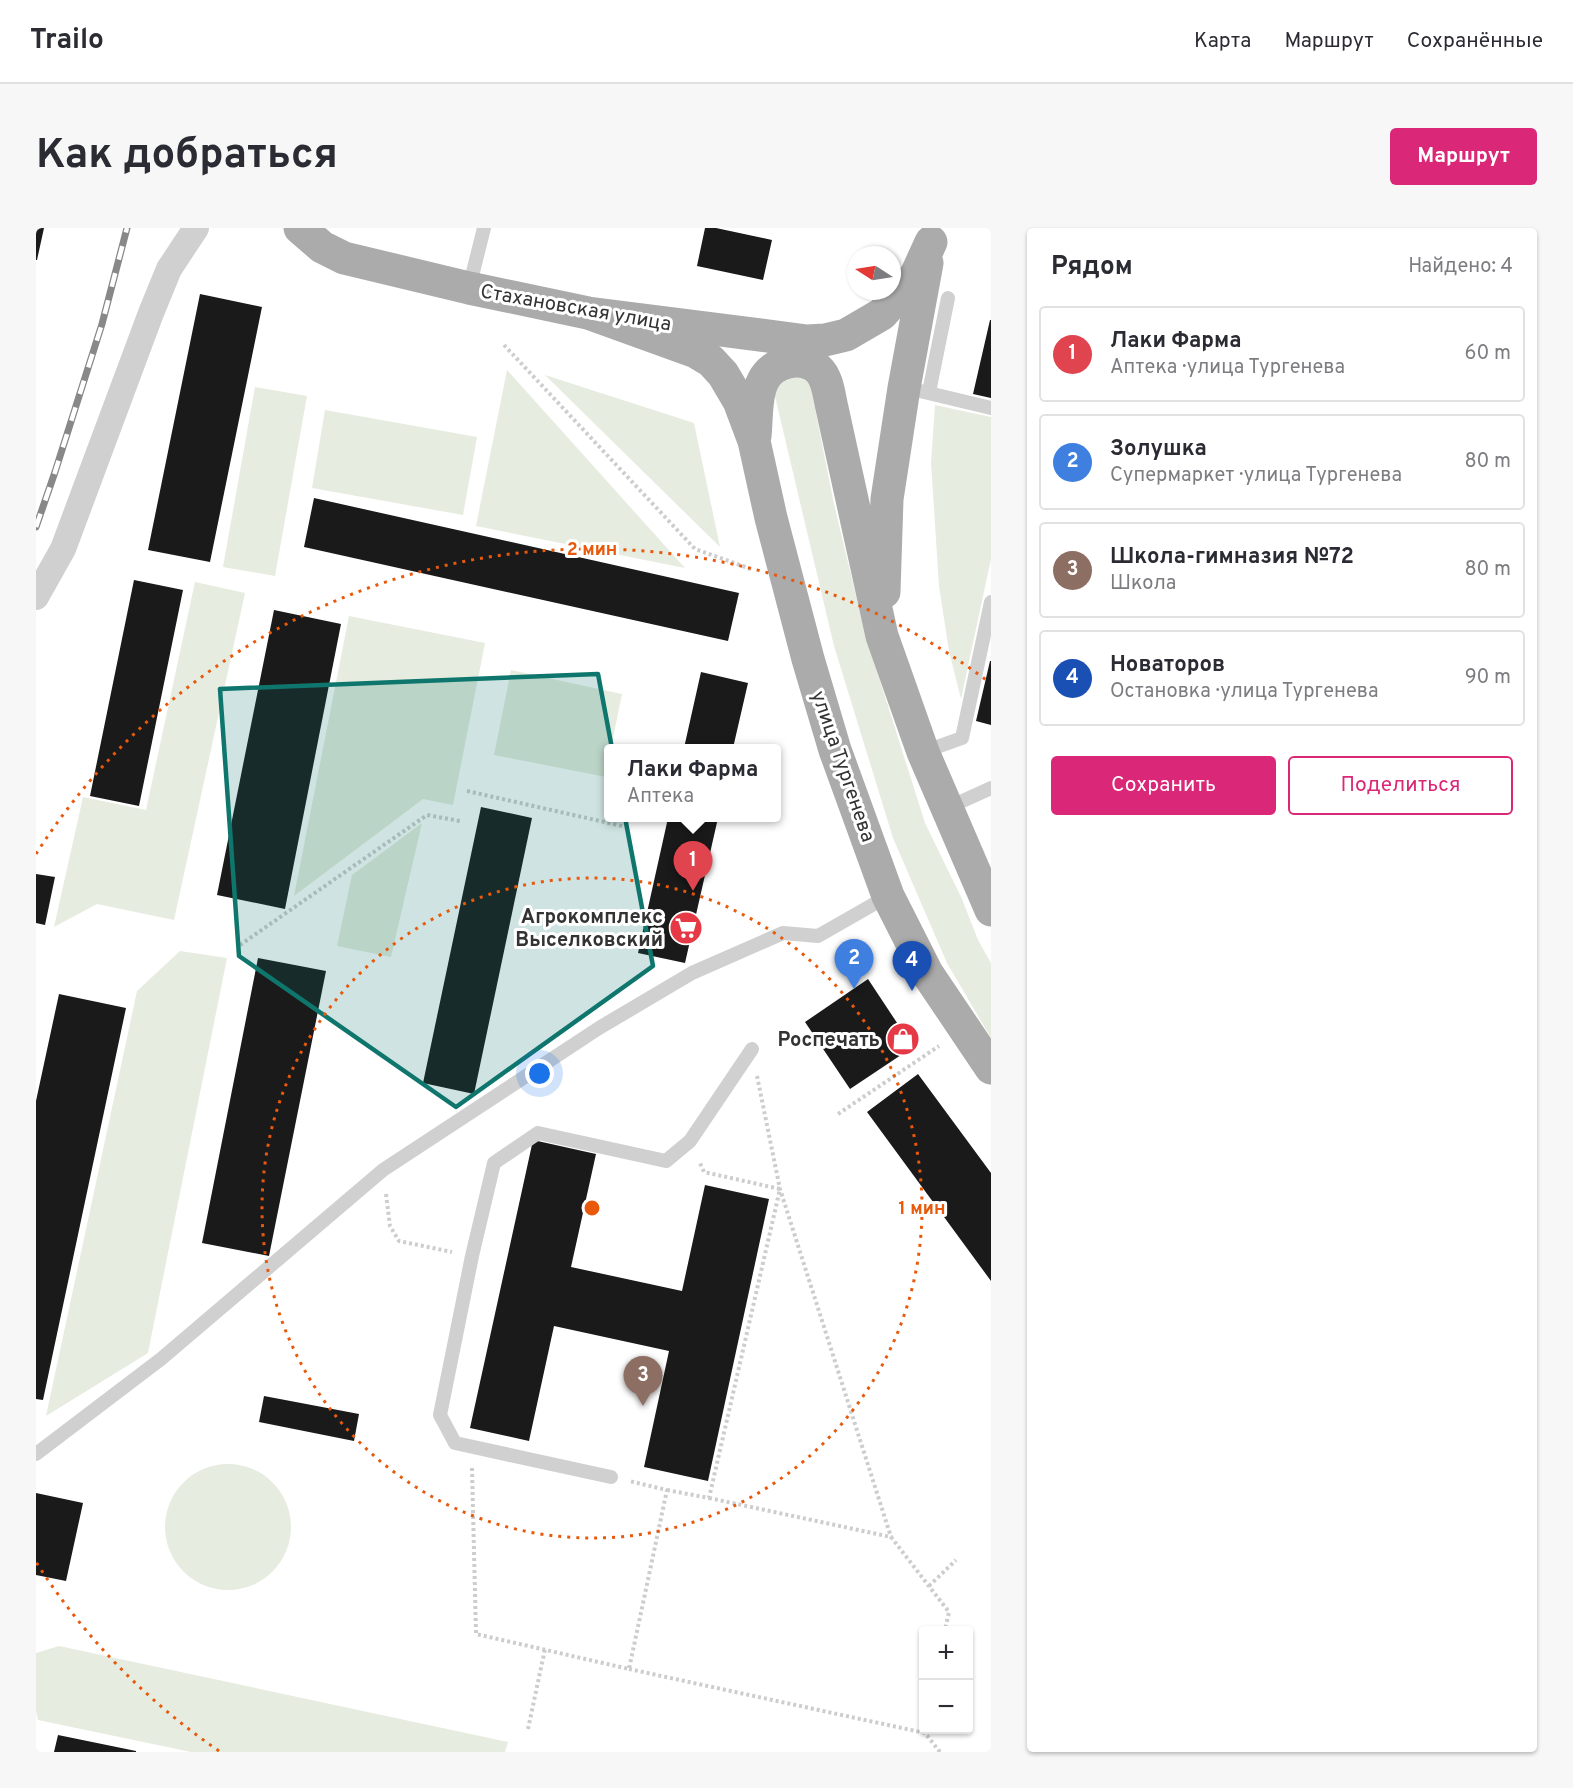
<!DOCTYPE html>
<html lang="ru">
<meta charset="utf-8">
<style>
:root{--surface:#fff;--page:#f7f7f7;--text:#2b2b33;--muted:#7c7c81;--line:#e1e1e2;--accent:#db2777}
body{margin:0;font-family:Overpass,sans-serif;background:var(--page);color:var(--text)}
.controls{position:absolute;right:18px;bottom:18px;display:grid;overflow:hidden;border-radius:6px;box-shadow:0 2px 4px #0004}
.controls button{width:54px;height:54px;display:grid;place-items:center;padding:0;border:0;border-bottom:2px solid var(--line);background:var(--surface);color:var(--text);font:30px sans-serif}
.compass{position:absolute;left:811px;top:18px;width:54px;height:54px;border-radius:50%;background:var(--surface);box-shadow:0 2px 4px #0004;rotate:282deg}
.you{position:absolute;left:504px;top:846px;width:21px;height:21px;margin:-15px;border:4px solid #fff;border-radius:50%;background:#1a73e8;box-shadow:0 0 0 9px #1a73e833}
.badge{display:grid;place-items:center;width:39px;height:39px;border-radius:50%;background:var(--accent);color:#fff;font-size:20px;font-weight:700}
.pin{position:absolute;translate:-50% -50px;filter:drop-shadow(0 2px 3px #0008)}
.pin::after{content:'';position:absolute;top:32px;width:21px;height:18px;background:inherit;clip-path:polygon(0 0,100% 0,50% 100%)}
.popup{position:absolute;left:568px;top:516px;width:177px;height:78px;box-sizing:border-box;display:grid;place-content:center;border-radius:6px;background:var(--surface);filter:drop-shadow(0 2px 4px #0005);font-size:20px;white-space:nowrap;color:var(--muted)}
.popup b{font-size:22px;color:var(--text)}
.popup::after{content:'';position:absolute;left:50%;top:100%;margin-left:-12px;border:12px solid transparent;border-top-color:var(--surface)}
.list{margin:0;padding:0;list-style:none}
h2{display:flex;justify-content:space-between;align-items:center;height:78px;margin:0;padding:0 24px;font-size:26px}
h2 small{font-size:20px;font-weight:400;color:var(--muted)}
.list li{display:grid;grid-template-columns:39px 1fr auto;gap:18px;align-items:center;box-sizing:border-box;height:96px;margin:0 12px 12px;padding:0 12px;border:2px solid var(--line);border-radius:6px}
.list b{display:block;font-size:22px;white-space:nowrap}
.list p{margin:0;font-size:20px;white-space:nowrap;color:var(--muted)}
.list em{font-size:20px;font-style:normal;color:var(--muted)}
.actions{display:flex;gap:12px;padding:18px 24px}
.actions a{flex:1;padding:14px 0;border:2px solid var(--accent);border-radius:6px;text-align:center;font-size:21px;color:var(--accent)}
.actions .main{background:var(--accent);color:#fff}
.map{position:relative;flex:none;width:955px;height:1524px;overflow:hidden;border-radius:6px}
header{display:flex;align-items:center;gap:36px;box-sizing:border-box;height:84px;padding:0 30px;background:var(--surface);border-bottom:2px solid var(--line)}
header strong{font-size:28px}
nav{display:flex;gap:33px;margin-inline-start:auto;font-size:21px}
.intro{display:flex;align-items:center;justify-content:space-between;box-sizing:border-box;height:144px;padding:0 36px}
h1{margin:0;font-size:42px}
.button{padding:15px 27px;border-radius:6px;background:var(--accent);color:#fff;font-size:21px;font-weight:700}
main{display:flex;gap:36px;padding:0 36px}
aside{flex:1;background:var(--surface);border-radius:6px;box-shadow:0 2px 4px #0004}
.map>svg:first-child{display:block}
.green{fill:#e6ecdf}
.building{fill:#1a1a1a}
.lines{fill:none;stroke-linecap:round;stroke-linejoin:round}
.path{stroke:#cdcdcd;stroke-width:4;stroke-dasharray:3 3;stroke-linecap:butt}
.lane{stroke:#d0d0d0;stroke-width:14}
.street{stroke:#d0d0d0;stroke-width:26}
.primary{stroke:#ababab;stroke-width:33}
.rail-casing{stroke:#888;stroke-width:7}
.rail{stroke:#fff;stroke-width:4.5;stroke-dasharray:14;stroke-linecap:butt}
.marked{fill:#0f766e;fill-opacity:0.2;stroke:#0f766e;stroke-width:4.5;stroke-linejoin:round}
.ring{fill:none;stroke:#e8590c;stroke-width:3;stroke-dasharray:3 6}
.labels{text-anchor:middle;stroke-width:6;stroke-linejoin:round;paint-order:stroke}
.street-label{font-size:20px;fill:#333;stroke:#fff}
.poi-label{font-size:20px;font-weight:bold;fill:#333;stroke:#fff;text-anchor:end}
.centre{fill:#e8590c;stroke:#fff;stroke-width:3}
.ring-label{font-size:18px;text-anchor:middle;font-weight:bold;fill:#e8590c;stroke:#fff;stroke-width:6;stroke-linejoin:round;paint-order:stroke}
</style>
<header>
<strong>Trailo</strong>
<nav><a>Карта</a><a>Маршрут</a><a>Сохранённые</a></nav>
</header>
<div class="intro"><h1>Как добраться</h1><a class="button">Маршрут</a></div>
<main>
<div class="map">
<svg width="955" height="1524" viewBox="0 0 955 1524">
<rect width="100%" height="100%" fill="#fff"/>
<path class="green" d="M759 140 774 155 798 276 829 405 889 595 926 671 942 712 955 735V810L911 735 857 610 798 418 738 164 740 149Z
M471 142 649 340 440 298Z
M509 147 658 195 684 319Z
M219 159 271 168 239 348 187 339Z
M899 177 955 189V331L925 471 913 423 903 358 895 234Z
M289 182 441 209 427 287 276 260Z
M159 354 209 365 138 692 61 676 18 699 47 569 110 582Z
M313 388 449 415 417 577 387 571 258 668Z
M475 442 586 466 575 520H573V533L570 549 458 527Z
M386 595 355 729 301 718 316 647Z
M144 723 191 730 112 1125 10 1188 101 763Z
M129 1299a63 63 0 1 1 126 0a63 63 0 1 1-126 0Z
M23 1418 472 1514 469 1524H155L2 1492 0 1483V1425Z"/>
<path class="building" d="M0 0H8L1 32H0Z
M669 0H680L736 12 727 52 661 38Z
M164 66 226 79 174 334 112 322Z
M954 92H955V170L937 166Z
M278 270 703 365 692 413 268 319Z
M98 352 147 362 103 578 54 568Z
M238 382 305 396 249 681 181 667Z
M954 433H955V497L940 493Z
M665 444 712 455 697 520H648Z
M445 579 496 590 438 866 387 855Z
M632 590H682L649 735 602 725Z
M0 646 19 649 9 697 0 695Z
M222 730 290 743 233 1028 166 1015Z
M832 751 877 819 814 861 769 794Z
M23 766 90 780 7 1172 0 1171V873Z
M882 846 955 945V1053L831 884Z
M497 912 560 926 535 1039 646 1063 669 957 733 971 672 1253 608 1239 633 1123 518 1098 493 1213 434 1200Z
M228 1168 323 1186 318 1213 223 1194Z
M0 1265 47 1275 30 1353 0 1347Z
M22 1507 100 1523V1524H18Z"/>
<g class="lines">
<path class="path" d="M468 117 659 321 715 341
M431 563 595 600
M204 717 391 587 424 593
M721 848 744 961 855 1309
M802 886 903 818
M350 966 354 998 363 1013 416 1024
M436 1240 440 1406 593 1441 631 1262 593 1253
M631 1262 673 1270 744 961 668 944 663 933
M673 1270 855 1309 913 1384 909 1402
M893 1358 920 1332
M593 1441 889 1505 904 1524
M492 1501 509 1421"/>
<path class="lane" d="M433 60 448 0
M884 163 955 180
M893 164 912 70
M887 524 926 510 955 374
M911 580 955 560
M0 1226 125 1131 347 942 563 800 656 745 747 705 782 708 852 668
M575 1249 419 1215 404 1187 436 1028 458 935 502 905 630 933 654 913 716 821"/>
<path class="street" d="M0 369 27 321 115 85 133 41 160 0"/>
<path class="primary" d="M264 0 286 19 308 30 433 60 552 85 771 113 789 112 810 107 846 86 880 47 895 14
M552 85 660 124 675 133 687 146 703 173 718 213 735 290 772 431 799 522 852 668 891 745 955 840
M719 208C721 191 719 168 727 153 736 134 765 126 782 141 792 150 793 168 796 180L846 408 887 524 955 682
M848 364 851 271 868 160 891 35"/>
<defs>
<path id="rail" d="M0 299 19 244 66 96 91 0"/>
</defs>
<use href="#rail" class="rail-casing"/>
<use href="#rail" class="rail"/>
</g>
<path class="marked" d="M562 446 617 738 420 879 203 728 184 461Z"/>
<g class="ring">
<circle cx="556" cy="980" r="330"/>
<path d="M183 1523A659 659 0 0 1 0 1334M0 626A659 659 0 0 1 953 454"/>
</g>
<defs>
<symbol id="supermarket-disc" viewBox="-11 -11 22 22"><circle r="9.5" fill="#e63946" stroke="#fff"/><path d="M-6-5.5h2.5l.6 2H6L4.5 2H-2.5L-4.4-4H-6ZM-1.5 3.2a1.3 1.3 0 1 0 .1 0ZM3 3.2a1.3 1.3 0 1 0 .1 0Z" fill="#fff"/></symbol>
<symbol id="shop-disc" viewBox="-11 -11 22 22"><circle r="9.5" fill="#e63946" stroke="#fff"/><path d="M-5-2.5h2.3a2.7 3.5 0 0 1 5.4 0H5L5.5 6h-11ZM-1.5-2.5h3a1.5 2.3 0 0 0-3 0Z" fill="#fff"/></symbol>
</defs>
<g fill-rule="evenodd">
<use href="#supermarket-disc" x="631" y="681" width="38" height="38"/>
<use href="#shop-disc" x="848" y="792" width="38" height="38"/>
</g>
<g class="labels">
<g class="street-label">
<text transform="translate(540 79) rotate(10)" y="7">Стахановская улица</text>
<text transform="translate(808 538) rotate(71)" y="7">улица Тургенева</text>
</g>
<g class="poi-label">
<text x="627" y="695">Агрокомплекс<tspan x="627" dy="23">Выселковский</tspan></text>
<text x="844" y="818">Роспечать</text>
</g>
</g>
<circle cx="556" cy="980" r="9" class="centre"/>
<g class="ring-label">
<text x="556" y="327">2 мин</text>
<text x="886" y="986">1 мин</text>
</g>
</svg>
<div class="controls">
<button>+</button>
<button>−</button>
</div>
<svg class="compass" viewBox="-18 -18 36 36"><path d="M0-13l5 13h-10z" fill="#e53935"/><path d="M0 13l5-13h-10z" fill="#7c7c81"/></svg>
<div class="you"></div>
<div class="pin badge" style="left:657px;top:663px;background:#e0444e">1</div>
<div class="popup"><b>Лаки Фарма</b>Аптека</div>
<div class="pin badge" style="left:818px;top:761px;background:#3f7fe0">2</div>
<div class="pin badge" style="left:607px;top:1178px;background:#8d6e63">3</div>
<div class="pin badge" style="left:876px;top:763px;background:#1a4fb4">4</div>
</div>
<aside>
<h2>Рядом<small>Найдено: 4</small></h2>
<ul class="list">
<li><span class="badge" style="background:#e0444e">1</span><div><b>Лаки Фарма</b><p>Аптека · улица Тургенева</p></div><em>60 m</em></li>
<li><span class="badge" style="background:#3f7fe0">2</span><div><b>Золушка</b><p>Супермаркет · улица Тургенева</p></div><em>80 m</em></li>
<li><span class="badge" style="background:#8d6e63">3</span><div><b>Школа-гимназия №72</b><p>Школа</p></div><em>80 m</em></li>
<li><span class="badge" style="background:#1a4fb4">4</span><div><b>Новаторов</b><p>Остановка · улица Тургенева</p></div><em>90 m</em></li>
</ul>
<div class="actions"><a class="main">Сохранить</a><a>Поделиться</a></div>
</aside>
</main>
